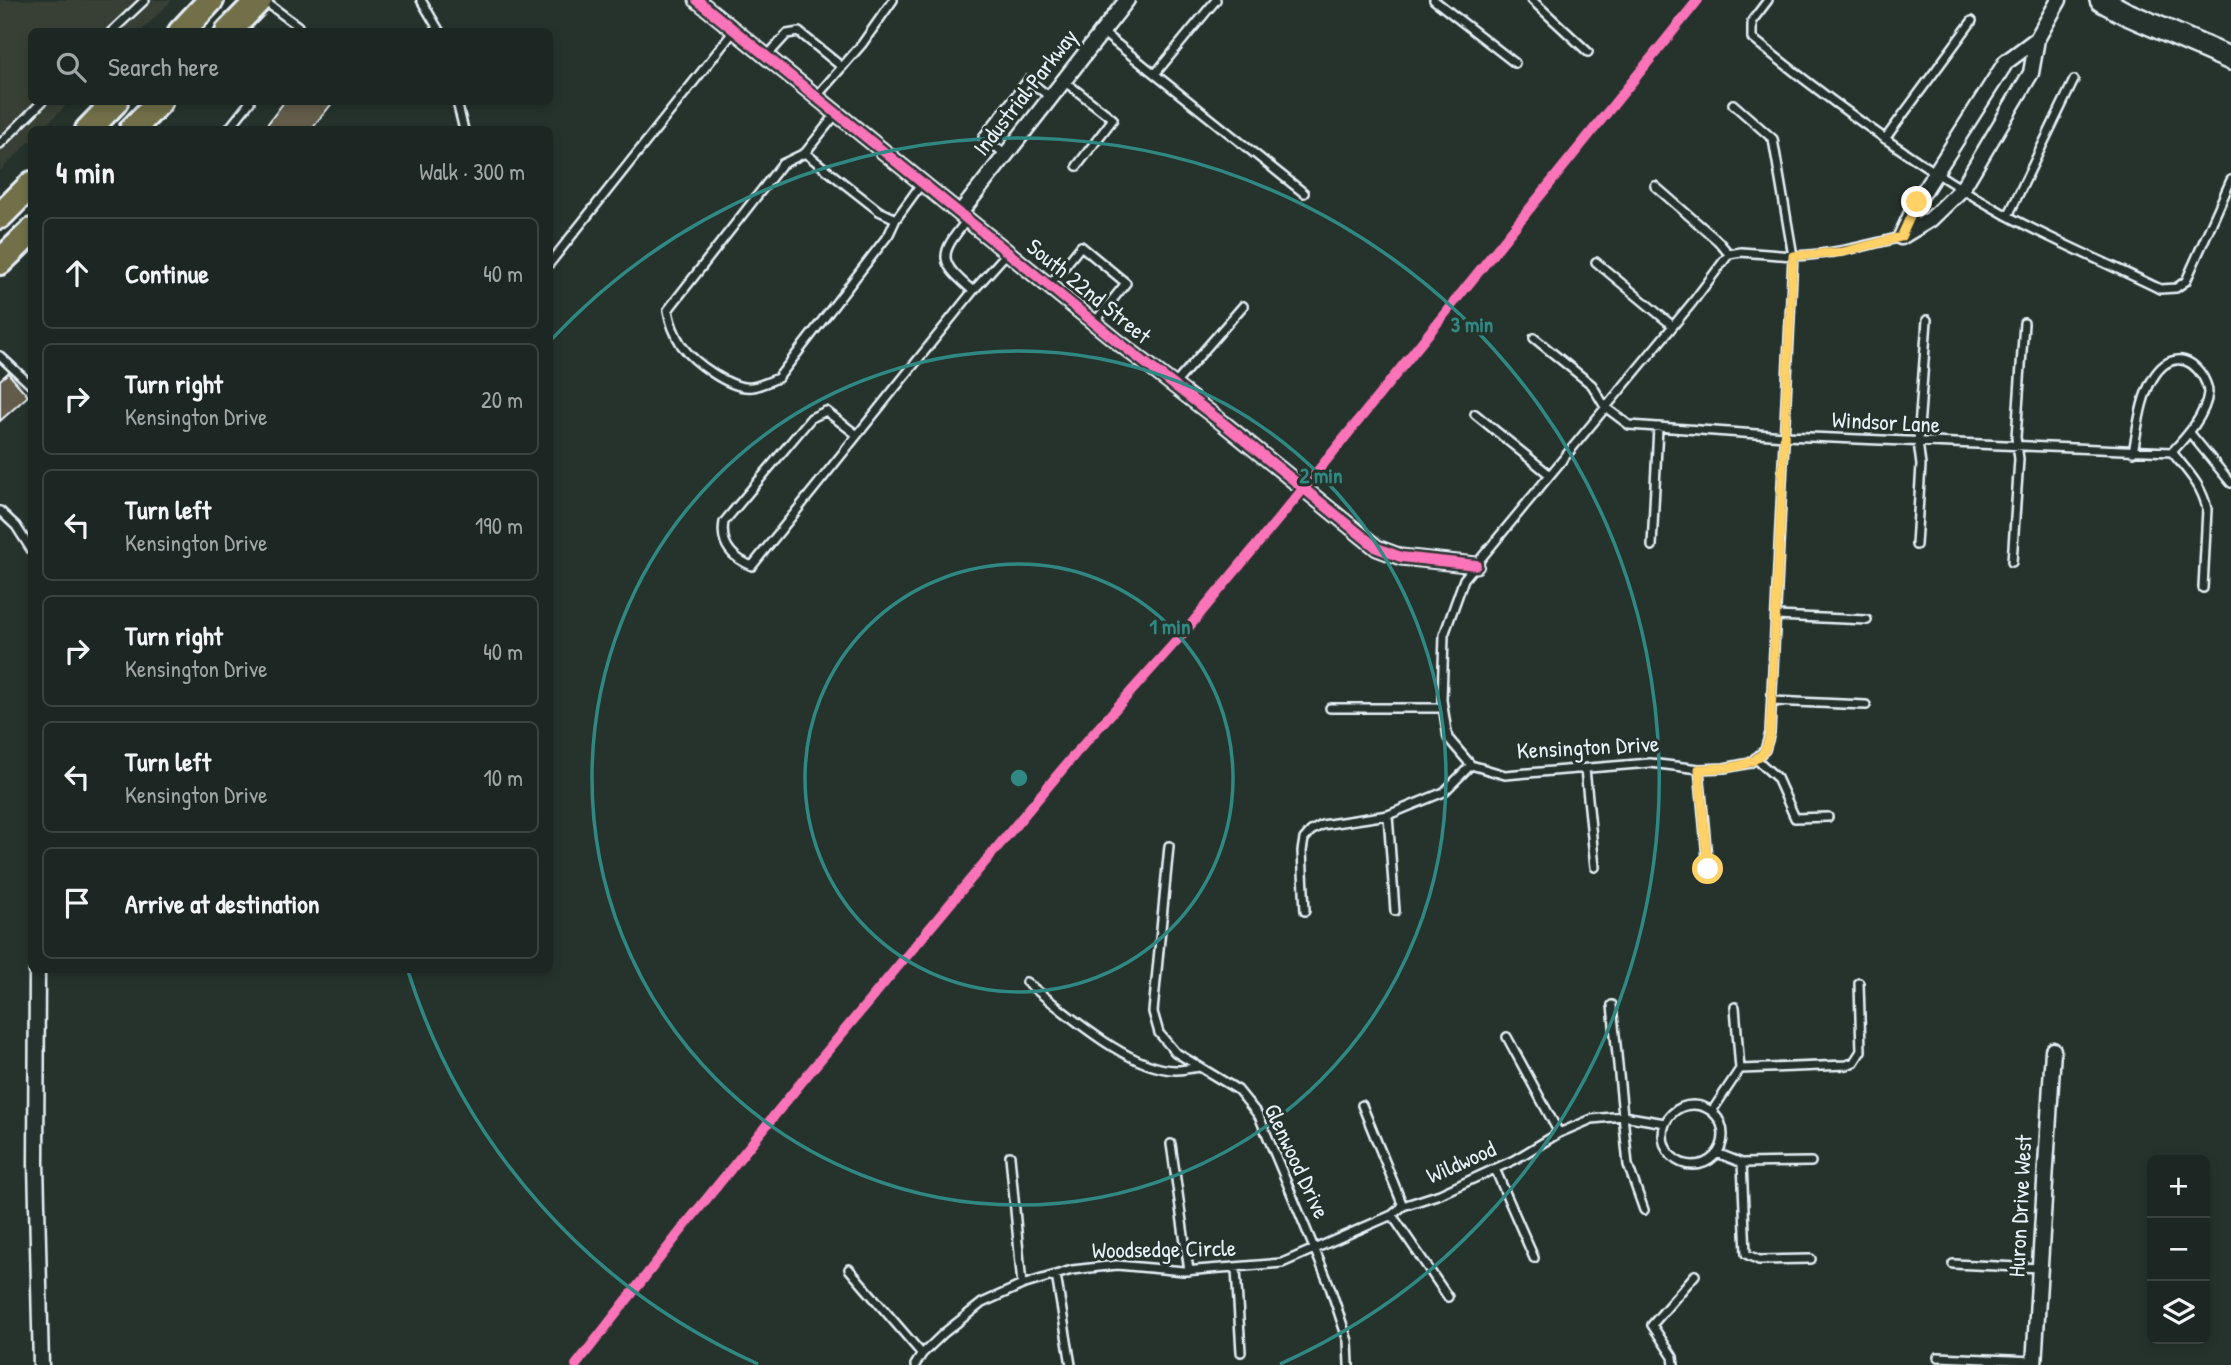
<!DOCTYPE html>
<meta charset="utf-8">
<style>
:root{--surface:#1c2622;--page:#252e2a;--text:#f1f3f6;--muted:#a0a5a5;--line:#3a4340}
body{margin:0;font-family:"Patrick Hand",sans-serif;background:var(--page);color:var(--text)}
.controls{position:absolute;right:21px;bottom:21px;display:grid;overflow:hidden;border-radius:10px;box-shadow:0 4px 10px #0003}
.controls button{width:63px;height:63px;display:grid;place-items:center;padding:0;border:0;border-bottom:2px solid var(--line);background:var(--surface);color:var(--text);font:35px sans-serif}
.stop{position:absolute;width:21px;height:21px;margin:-16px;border:5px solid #ffd166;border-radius:50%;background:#fff}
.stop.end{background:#ffd166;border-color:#fff;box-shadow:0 2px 7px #0008}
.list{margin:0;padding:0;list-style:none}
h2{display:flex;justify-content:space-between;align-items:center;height:91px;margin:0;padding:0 28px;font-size:30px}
h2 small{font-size:23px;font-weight:400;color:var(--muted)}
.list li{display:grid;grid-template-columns:46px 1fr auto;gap:21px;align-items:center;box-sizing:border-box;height:112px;margin:0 14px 14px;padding:0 14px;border:2px solid var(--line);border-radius:10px}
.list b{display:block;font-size:26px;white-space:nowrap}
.list p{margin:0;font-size:23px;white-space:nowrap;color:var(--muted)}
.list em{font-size:23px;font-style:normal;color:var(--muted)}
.icon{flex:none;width:38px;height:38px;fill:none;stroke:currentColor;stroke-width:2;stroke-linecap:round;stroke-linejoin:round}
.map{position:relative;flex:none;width:2231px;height:1365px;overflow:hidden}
.search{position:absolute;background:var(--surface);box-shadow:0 4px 10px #0003;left:28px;top:28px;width:525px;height:77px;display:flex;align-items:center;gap:18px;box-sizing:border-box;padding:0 24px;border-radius:10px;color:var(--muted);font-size:26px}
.panel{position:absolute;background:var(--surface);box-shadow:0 4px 10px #0003;left:28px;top:126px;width:525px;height:847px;border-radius:10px}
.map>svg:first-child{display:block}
.built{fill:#383f36}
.building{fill:#635c4c;stroke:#e8f1f8;stroke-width:2}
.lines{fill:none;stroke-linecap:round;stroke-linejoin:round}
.service-casing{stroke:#e8f1f8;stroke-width:12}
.minor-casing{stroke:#e8f1f8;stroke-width:19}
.secondary-casing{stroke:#e8f1f8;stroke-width:26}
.trunk-casing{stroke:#e8f1f8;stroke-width:30}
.service{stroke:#26332d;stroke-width:7}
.minor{stroke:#26332d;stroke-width:14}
.secondary{stroke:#26332d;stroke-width:21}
.trunk{stroke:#71704a;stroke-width:24}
.cycleway-casing{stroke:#26332d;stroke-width:15}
.cycleway{stroke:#fb73b8;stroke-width:10}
.route{stroke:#ffd166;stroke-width:9}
.ring{fill:none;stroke:#308883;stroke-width:3.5}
.labels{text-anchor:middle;stroke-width:6;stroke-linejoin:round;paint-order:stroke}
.street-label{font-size:23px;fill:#e8f1f8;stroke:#26332d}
.centre{fill:#308883;stroke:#26332d;stroke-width:3.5}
.ring-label{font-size:21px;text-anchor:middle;font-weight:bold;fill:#308883;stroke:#26332d;stroke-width:6;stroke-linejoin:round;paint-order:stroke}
</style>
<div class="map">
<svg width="2231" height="1365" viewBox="0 0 2231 1365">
<rect width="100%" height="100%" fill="#26332d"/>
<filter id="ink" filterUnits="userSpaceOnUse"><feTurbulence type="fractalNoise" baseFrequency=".0143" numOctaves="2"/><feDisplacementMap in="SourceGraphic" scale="14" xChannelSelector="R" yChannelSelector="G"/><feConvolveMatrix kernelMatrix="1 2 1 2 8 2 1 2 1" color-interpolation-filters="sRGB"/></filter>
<g filter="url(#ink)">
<path class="built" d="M0 0H172L141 31 32 32V102H70L42 129 32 130 31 140 0 171Z"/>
<path class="building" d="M284 102H333L311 130H263Z
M8 373 28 396 0 421V380Z"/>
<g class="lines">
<defs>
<path id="service" d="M263 0 298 26 299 32
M421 0 440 32
M1434 0 1515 63
M1532 0 1588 52
M1768 0 1752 21V38C1832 103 1915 164 2006 215 2056 242 2109 264 2160 289L2176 288 2186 281 2231 180
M111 32 145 0
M1102 32 1304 193
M767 56 787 34 799 32 842 67
M1155 74 1216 0
M1064 81 1113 119 1077 166
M816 97 862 44 893 0
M457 102 464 130
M1733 104 1773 139 1793 256 1741 252 1729 254 1692 303 1464 579 1444 635 1442 700 1448 738 1471 765 1505 775 1650 763 1699 769 1724 768 1750 763 1765 750 1770 733 1793 256C1834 254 1861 247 1901 237
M836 114 805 153 782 164 668 310C670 323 675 335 682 346 694 362 731 390 752 387 760 386 770 381 778 378L889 234 896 219
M228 130 250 102
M1885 139 1972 21
M0 144 42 102
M805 153 879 211 896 219 922 183
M1005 154 983 137 1028 80 1050 97
M1655 186 1718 241 1729 254
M2008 216 2074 80
M967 220C938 256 938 261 973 291L1007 253
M1596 262 1673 326
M550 263 734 31
M1049 286 1081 246 1126 283 1094 323
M1534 338 1592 385 1605 407 1629 425 1785 436 2172 452
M0 356 32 386
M1174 385 1243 306
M1475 414 1550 475
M2190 433 2231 483
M857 435 826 411 811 418 724 522C720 544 732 558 752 566L973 291
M2133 452C2138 428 2140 399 2153 378 2167 355 2188 353 2203 377 2206 383 2208 386 2208 393 2206 415 2186 437 2172 452
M2172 452C2187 471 2202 485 2207 509L2203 588
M0 511 16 526 32 551
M1916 545 1921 465 1918 442 1927 320
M1652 546 1658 427
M2012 562 2019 459 2016 437 2024 323
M1776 616 1867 620
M1772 701 1866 705
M1330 708H1443
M1755 758 1777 778 1795 818 1828 817
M1585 769 1595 867
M1699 769 1708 869
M1388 815 1395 911
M1169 846 1153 1012 1159 1033 1175 1052 1238 1090 1259 1116 1329 1284 1348 1341 1349 1365
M1305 911 1302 851 1304 839 1311 831 1322 825 1388 815 1444 792 1471 765
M1026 982C1063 1010 1129 1071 1177 1070 1184 1070 1192 1068 1199 1067
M1612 1005 1628 1165 1644 1210
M1507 1037 1559 1133
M1740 1069 1847 1065 1854 1062 1861 1051 1859 983
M1663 1135a30 30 0 1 1 60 0a30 30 0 1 1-60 0Z
M1362 1105 1403 1206
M1712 1111 1740 1069 1735 1007
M1171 1144 1189 1271
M1717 1153 1742 1163 1811 1162
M1010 1156 1022 1285
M1742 1163 1746 1254 1759 1260 1811 1259
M1495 1169 1534 1258
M1392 1215 1448 1297
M1953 1264 2040 1268
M849 1269 922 1354
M1236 1269 1241 1352
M1056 1275 1071 1365
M1938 1357 2034 1361
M915 1365 922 1354 944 1333 982 1303 1022 1285 1072 1270 1117 1265 1184 1271 1282 1263 1392 1215 1403 1206 1440 1194 1514 1160 1559 1133 1592 1119 1623 1116 1665 1123
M1674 1365 1673 1357 1652 1325 1695 1275"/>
<path id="minor" d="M697 0 1118 342 1223 423 1377 548 1401 557 1476 565
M960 213 1127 0
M1901 237 1931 219 1962 189 2031 73 2037 39 2059 0
M1901 237 1917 202 2006 62 2037 39
M37 970 36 1164 41 1365
M2034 1365 2053 1050"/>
<path id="secondary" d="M2101 0 2125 13 2231 59"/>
<path id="trunk" d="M181 32 211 0
M228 32 259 0
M88 130 115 102
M132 130 159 102
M0 216 32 184
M0 262 32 231"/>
</defs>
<use href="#service" class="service-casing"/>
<use href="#minor" class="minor-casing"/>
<use href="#secondary" class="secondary-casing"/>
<use href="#trunk" class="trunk-casing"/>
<use href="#service" class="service"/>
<use href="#minor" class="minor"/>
<use href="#secondary" class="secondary"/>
<use href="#trunk" class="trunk"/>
<defs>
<path id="cycleway" d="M697 0 1118 342 1223 423 1377 548 1401 557 1476 565
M576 1365 687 1223 804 1079 1075 754 1188 628 1304 488 1698 0"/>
</defs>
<use href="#cycleway" class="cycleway-casing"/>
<use href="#cycleway" class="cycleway"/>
</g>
</g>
<g class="lines" filter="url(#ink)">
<path class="route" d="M1708 869 1699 769C1720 768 1751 770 1765 750 1767 746 1769 738 1770 733L1793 256 1843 252 1901 237 1917 202"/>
</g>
<g class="ring">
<circle cx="1019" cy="778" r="214"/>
<circle cx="1019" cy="778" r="427"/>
<path d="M758 1364A641 641 0 0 1 408 971M550 341A641 641 0 1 1 1280 1364"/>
</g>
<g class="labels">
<g class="street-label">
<text transform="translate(1025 92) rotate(-52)" y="8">Industrial Parkway</text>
<text transform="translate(1089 291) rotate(39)" y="8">South 22nd Street</text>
<text transform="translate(1886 422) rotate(3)" y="8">Windsor Lane</text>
<text transform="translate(1588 747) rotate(-3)" y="8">Kensington Drive</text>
<text transform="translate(1297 1161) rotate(65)" y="8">Glenwood Drive</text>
<text transform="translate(1461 1162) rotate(-24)" y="8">Wildwood</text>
<text transform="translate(2020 1206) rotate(-87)" y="8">Huron Drive West</text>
<text transform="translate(1164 1249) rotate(-1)" y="8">Woodsedge Circle</text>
</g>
</g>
<circle cx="1019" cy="778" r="10" class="centre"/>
<g class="ring-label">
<text x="1472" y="332">3 min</text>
<text x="1321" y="483">2 min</text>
<text x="1170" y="634">1 min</text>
</g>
</svg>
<div class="controls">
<button>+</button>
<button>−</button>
<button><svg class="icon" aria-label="layers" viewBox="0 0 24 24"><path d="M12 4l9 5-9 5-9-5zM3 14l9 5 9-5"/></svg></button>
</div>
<div class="stop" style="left:1708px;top:869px"></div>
<div class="stop end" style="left:1917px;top:202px"></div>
<div class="search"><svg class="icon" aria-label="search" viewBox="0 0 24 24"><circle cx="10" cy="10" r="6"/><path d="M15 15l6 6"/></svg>Search here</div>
<section class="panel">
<h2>4 min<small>Walk · 300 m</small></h2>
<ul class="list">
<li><svg class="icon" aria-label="ahead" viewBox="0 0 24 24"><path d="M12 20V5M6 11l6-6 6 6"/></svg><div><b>Continue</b></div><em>40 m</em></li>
<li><svg class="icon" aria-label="right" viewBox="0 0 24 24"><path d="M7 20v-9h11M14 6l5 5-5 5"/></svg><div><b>Turn right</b><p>Kensington Drive</p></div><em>20 m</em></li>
<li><svg class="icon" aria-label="left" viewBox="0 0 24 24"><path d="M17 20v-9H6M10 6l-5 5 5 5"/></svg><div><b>Turn left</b><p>Kensington Drive</p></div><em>190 m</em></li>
<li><svg class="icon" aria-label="right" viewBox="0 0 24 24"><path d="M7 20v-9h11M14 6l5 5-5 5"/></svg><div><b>Turn right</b><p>Kensington Drive</p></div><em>40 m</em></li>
<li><svg class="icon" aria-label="left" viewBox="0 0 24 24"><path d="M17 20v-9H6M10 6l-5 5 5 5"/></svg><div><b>Turn left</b><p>Kensington Drive</p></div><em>10 m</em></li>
<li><svg class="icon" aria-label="arrive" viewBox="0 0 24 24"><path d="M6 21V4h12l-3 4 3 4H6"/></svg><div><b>Arrive at destination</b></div></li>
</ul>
</section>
</div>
